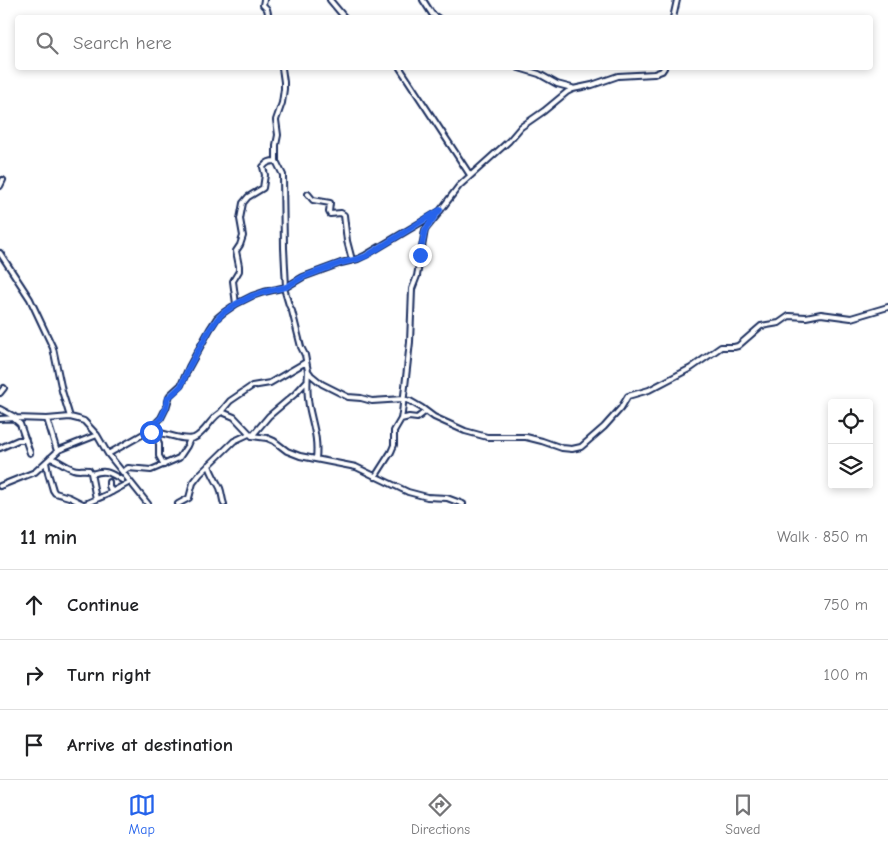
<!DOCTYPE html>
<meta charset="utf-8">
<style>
:root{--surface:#fff;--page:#f6f6f6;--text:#202124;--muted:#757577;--line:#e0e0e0;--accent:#2563eb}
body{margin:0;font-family:"Comic Neue",sans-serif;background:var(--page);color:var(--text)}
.controls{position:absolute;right:15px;bottom:15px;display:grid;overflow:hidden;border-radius:5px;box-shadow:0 2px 8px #0003}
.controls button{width:45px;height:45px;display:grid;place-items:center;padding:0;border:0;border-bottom:1px solid var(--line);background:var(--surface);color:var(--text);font:25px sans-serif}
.stop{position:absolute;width:15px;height:15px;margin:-11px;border:4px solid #2563eb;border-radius:50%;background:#fff}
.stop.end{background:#2563eb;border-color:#fff;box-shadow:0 1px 5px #0008}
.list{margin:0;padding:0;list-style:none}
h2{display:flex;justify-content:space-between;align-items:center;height:65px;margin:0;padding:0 20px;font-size:21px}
h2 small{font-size:16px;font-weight:400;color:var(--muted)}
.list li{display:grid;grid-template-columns:32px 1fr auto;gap:15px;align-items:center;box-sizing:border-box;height:70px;padding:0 20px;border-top:1px solid var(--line)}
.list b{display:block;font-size:19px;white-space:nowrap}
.list em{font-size:16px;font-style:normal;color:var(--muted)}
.icon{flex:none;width:28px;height:28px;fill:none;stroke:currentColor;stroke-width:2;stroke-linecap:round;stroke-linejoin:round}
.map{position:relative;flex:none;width:888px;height:504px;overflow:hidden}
.search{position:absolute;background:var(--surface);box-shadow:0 2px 8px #0003;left:15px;right:15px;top:15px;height:55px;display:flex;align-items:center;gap:12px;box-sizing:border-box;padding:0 18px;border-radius:5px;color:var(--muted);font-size:19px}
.sheet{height:275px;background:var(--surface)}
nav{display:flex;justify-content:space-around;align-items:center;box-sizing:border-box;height:70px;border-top:1px solid var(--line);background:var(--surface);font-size:14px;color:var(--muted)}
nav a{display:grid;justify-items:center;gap:2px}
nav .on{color:var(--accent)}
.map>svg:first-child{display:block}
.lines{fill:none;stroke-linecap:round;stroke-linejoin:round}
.minor-casing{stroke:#1b2f5e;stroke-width:8}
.minor{stroke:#fff;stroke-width:4}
.route{stroke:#2563eb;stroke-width:6}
</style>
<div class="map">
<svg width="888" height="504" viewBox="0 0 888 504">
<rect width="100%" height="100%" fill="#fff"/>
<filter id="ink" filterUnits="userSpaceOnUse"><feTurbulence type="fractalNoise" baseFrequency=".02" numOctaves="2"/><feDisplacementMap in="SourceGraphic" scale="10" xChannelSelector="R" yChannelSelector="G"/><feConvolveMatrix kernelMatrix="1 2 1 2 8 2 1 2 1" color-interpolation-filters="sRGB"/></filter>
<g filter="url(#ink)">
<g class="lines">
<defs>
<path id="minor" d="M264 0 263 5 267 9 269 18
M330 0 345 18
M423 0 432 14 438 18
M673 18 677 0
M282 68 284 82V89L282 103 276 120 278 135 276 145V161L283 175 284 248 286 287
M400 68 470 175
M519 68 539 74 557 84 572 88
M0 186 3 180
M308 194 313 200 330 203 329 212 330 214 341 213 344 215 347 241 352 260
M0 253 30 299 53 348 62 391 70 417
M284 288 289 305 292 311 301 347 305 355 308 371 311 375 322 384 348 397 361 398 372 401 403 399 410 401 422 408 434 417 465 431 487 437H526L542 441 562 448 572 449 581 447 604 427 621 408 628 396 649 390 691 368 721 347H734L738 346 761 326 779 323 789 316 806 317 821 314 851 318 888 307
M236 304 233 281 239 271V266L236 251 240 245 243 236 240 219 243 203 248 197 263 188 265 175 263 167C267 162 270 161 276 161
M308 371C307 384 307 398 310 411 314 429 318 440 316 459
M0 393 4 388
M0 409 15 417
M220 413 230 401 252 386 270 383 306 362
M13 418 20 424 30 453
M0 419 16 418 47 419 70 417 78 419 84 421 97 435 108 454 148 504
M47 419 57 451
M401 419 409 417 417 418 426 411
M147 432 161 418 166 408 170 395 181 385 189 367 210 329 217 318 223 313 236 304 252 296 264 292 286 287 303 277 341 263 358 259 366 255 440 211 459 186 509 141 521 127 544 111 567 92 573 89 592 85 618 76 654 74 662 71 664 68
M155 432 159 444V456L164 465
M252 436 269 416 295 394 307 381
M0 448 18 440H26
M108 454 147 432C161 430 182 442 194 438 206 433 212 415 222 412L234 417 252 436 267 438 274 441 287 451 300 456 356 467 408 492 427 497 447 498 463 504
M50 458C59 460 64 466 73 469 78 471 83 469 89 470L91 473 96 499
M46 462 48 473 53 490 55 493 69 497 83 504
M209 465C211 473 216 480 220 488 222 493 222 499 224 504
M123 472 128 468 151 470 179 458 187 446 190 439
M92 474C106 469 110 473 122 480
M375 477 391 452 394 445V431L401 419 402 413 410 342 412 289 417 276 425 230 438 214
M109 482V486L112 492
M0 486 35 472 59 450 97 435
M85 504 106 495 130 482
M178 504 189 498 193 483 200 474 234 441 249 434"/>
</defs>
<use href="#minor" class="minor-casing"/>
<use href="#minor" class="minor"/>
</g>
</g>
<g class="lines" filter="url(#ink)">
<path class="route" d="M151 432H147L161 418 166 408 168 398 181 386 189 367 210 329 218 318 223 313 236 304 252 296 264 292 286 287 303 277 341 263 358 259 366 256 440 210 425 230 420 255"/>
</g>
</svg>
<div class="controls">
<button><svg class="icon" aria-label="locate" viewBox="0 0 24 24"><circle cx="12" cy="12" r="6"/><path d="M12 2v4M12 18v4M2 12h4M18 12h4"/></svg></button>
<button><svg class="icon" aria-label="layers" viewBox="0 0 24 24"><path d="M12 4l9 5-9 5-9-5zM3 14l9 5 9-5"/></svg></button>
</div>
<div class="stop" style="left:151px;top:432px"></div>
<div class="stop end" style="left:420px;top:255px"></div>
<div class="search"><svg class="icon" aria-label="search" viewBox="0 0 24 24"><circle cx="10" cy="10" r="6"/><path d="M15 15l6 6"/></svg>Search here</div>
</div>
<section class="sheet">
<h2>11 min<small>Walk · 850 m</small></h2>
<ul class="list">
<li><svg class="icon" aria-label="ahead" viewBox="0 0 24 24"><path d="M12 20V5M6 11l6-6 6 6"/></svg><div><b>Continue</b></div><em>750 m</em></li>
<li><svg class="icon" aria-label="right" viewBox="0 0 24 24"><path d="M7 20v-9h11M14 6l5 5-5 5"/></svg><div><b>Turn right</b></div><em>100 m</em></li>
<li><svg class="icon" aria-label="arrive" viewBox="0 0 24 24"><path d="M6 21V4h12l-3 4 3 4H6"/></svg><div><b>Arrive at destination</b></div></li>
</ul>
</section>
<nav>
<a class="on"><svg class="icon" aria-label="map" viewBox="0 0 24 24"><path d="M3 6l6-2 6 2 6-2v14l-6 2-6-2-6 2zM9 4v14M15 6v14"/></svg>Map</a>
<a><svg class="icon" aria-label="directions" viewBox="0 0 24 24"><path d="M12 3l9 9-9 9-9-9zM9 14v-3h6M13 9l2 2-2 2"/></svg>Directions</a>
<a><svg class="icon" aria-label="saved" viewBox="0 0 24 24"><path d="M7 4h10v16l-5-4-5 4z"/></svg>Saved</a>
</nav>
